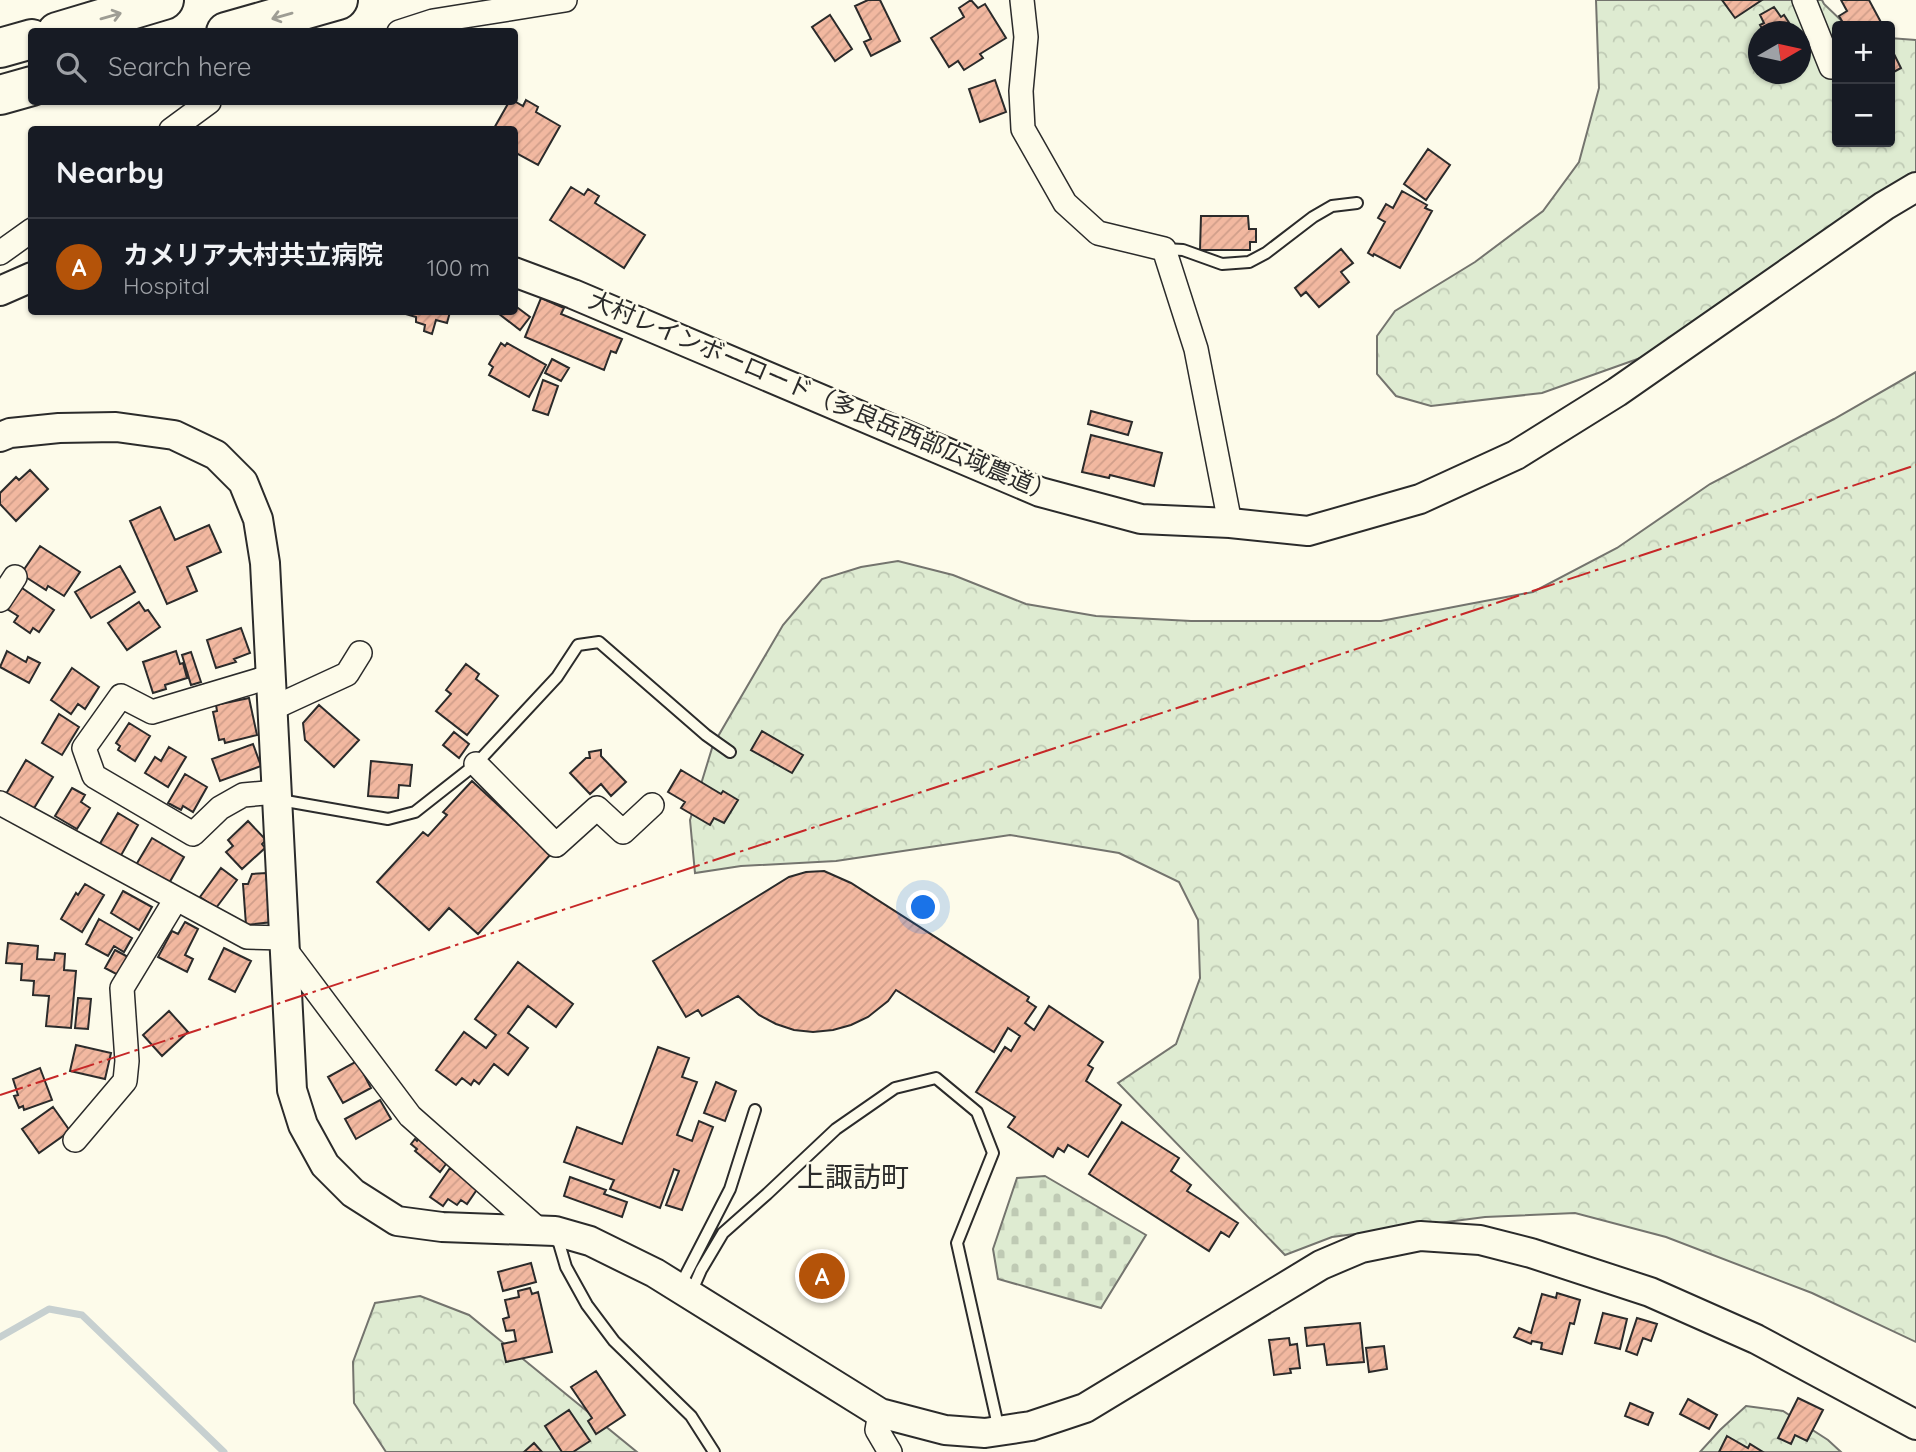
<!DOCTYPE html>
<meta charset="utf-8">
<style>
:root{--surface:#171b24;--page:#242831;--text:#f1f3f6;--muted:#9ea1a6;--line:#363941;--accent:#b45309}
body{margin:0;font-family:Quicksand,"Noto Sans JP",sans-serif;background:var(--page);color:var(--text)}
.controls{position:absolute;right:21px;top:21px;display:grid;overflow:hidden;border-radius:7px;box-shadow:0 2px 5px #0004}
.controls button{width:63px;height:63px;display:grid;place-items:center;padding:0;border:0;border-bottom:2px solid var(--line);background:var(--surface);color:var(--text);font:35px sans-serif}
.compass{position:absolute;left:1748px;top:21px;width:63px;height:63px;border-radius:50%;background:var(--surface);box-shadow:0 2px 5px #0004;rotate:81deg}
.you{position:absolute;left:924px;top:908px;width:24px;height:24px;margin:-18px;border:5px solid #fff;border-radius:50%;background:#1a73e8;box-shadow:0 0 0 10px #1a73e833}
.badge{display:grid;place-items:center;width:46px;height:46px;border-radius:50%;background:var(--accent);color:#fff;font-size:23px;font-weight:700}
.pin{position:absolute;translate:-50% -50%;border:4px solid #fff;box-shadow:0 2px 7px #0006}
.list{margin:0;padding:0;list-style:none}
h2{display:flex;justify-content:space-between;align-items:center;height:91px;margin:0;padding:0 28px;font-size:30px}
h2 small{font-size:23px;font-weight:400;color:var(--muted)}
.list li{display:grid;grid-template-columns:46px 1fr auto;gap:21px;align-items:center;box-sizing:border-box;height:98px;padding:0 28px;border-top:2px solid var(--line)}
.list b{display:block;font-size:26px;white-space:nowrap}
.list p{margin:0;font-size:23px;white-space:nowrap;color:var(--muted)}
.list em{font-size:23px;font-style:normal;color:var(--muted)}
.icon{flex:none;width:38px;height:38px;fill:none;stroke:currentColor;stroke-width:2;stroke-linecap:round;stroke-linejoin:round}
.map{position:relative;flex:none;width:1916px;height:1452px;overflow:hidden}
.search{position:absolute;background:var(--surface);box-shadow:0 2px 5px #0004;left:28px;top:28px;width:490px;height:77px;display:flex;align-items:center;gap:18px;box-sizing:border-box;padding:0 24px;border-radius:7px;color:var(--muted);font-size:26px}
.panel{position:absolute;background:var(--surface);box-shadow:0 2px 5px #0004;left:28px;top:126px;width:490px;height:189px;border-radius:7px}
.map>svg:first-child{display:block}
.forest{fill:url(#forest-crowns);stroke:#74746e;stroke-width:2;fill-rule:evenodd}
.cemetery{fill:url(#cemetery-stones);stroke:#74746e;stroke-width:2}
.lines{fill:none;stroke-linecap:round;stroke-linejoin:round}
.stream{stroke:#c7d0d0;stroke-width:7}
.building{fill:url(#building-hatch);stroke:#2b2b2b;stroke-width:2}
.service-casing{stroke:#2b2b2b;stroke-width:14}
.minor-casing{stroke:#2b2b2b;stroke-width:26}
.tertiary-casing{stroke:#2b2b2b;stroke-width:32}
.motorway-casing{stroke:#2b2b2b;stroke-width:42}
.service{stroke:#fdfbea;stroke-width:10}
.minor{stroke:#fdfbea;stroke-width:23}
.tertiary{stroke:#fdfbea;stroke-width:28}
.motorway{stroke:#fdfbea;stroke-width:38}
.power{stroke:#c62828;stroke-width:2;stroke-dasharray:24 5 3.5 5;stroke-linecap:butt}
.oneway{stroke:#9e9d94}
.labels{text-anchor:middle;stroke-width:5;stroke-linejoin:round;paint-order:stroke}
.street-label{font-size:24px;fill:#2b2b2b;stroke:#fdfbea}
.quarter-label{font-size:28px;fill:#2b2b2b;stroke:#fdfbea}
</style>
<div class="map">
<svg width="1916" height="1452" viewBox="0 0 1916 1452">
<defs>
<pattern id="forest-crowns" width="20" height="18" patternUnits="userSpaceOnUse" patternTransform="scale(1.75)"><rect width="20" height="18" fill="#deebd1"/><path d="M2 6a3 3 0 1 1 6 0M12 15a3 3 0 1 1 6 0" fill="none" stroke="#bfcab4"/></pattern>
<pattern id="cemetery-stones" width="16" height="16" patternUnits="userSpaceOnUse" patternTransform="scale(1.75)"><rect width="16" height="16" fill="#deebd1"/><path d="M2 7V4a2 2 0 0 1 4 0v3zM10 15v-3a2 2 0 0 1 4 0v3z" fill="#bfcab4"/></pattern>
<pattern id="building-hatch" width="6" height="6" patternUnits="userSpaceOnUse" patternTransform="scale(1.75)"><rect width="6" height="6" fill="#f2b8a0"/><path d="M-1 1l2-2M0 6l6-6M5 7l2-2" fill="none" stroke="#d09e8a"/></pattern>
</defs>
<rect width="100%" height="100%" fill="#fdfbea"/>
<path class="forest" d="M1596 0H1822L1824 4 1847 26H1837V142H1890V38L1916 40V200L1646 356 1542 393 1431 406 1396 396 1377 374V336L1395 311 1475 262 1543 211 1579 162 1599 88ZM1758 32H1800V74H1758Z
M1916 372V1342L1812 1293 1666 1237 1575 1213 1485 1217 1332 1237 1285 1255 1118 1083 1176 1044 1200 978 1198 920 1179 882 1119 853 1010 835 836 861 741 866 695 873 690 820 713 745 783 625 822 579 861 567 898 561 953 575 1026 604 1096 616 1191 621H1381L1469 604 1533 592 1617 548 1710 484 1834 419Z
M420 1296 469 1315 637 1452H386L354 1403 353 1362 375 1303Z
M1746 1406 1783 1411 1828 1440 1841 1452H1700L1720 1430Z"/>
<path class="cemetery" d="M1045 1176 1146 1235 1101 1308 998 1279 993 1249 1017 1178Z"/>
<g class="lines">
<path class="stream" d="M0 1337 49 1309 82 1315 224 1452"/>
</g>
<path class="building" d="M868 0H880L900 41 871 56 864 42 871 39 855 6Z
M971 0 978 8 985 4 1006 38 980 54 983 58 964 70 958 61 949 67 931 38 964 17 959 8Z
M1722 0H1762L1735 18Z
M1841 0H1869L1883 26H1845L1839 16 1847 11Z
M1774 7 1781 17 1784 15 1795 32H1764L1760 25 1764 23 1760 15Z
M830 15 852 49 835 61 812 27Z
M1890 46 1901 68 1890 74Z
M995 80 1006 112 980 122 969 89Z
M526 100 538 107 536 112 560 126 538 165 514 152V130H493L509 102 514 101 523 106Z
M1428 149 1450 165 1426 200 1404 184Z
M571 187 584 195 588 189 599 196 595 203 645 235 624 268 550 220Z
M1402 191 1427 205 1425 208 1432 211 1400 268 1374 254 1373 256 1368 253 1385 222 1378 218 1386 204 1393 208Z
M1201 216H1248L1249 229H1256V242H1250V250H1200Z
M1341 249 1353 263 1341 272 1349 282 1319 307 1306 292 1301 296 1295 288Z
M541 298 564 308 561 314 622 339 616 353 611 351 604 370 525 337Z
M514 305 530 317 520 330 499 314 501 312H514Z
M399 312H450L447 323 436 320 432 334 424 331 425 325 416 322V317Z
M501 343 505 346 507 343 546 365 529 397 489 375 493 367 489 364Z
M552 359 569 368 561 381 545 373Z
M543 380 558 386 548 415 533 410Z
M1091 411 1132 422 1128 435 1088 424Z
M1091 435 1162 453 1154 486 1110 475 1109 478 1082 472Z
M30 470 48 489 16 521 0 504V493L16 477 19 480Z
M160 507 175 540 209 525 221 552 187 567 197 591 167 604 130 521Z
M40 546 80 572 64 596 48 586 46 590 21 574Z
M120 566 135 592 91 618 75 592Z
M22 588 54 610 39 632 33 628 30 633 14 622 18 616 7 609Z
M139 602 145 611 148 610 160 627 127 650 108 623Z
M241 628 250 653 234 659 236 662 216 668 207 640Z
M7 651 26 662 28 657 40 663 29 683 0 667Z
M176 651 180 664 183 663 187 678 165 685 166 689 153 693 143 662Z
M191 652 201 682 191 685 182 655Z
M466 664 479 674 476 679 498 696 467 735 436 711 451 694 446 690Z
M72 668 99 687 85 709 78 704 71 714 51 700Z
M249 698 257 735 225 743 224 739 219 740 213 712 217 711 216 705Z
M319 705 359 740 334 767 305 740 303 723Z
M59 714 79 727 62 755 42 743Z
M129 723 150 736 135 761 118 750 120 746 116 743Z
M762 731 803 755 792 773 751 750Z
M454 732 469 744 459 758 443 745Z
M253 744 261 766 220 781 212 759Z
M169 747 186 757 168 787 145 773 155 757 161 761Z
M601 750V756L626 782 611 796 601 784 590 794 570 773 586 758H590L589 752Z
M26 760 53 777 33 810 6 794Z
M371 761 412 765 410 786 399 785 398 798 368 796Z
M681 770 721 794 723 791 738 800 724 823 714 818 710 825 681 808 685 802 668 792Z
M185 774 207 787 193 812 183 806 181 810 168 803Z
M472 781 551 854 478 934 449 908 429 930 377 882 423 832 428 836 447 815 443 812Z
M72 788 85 795 81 802 90 808 77 829 55 816Z
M118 813 138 825 119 859 98 847Z
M248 821 266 840 262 844 265 848 242 869 226 852 233 846 228 840Z
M152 838 184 857 168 885 136 865Z
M221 868 237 880 216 908 200 897Z
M824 871 851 883 1029 997 1027 1001 1036 1007 1025 1023 1034 1030 1049 1006 1103 1042 1088 1065 1093 1068 1086 1081 1121 1105 1088 1157 1068 1145 1064 1152 1058 1148 1053 1157 1008 1127 1015 1117 976 1092 1005 1047 1011 1051 1020 1036 1008 1028 994 1052 896 990 888 1001 868 1017 851 1025 833 1030 813 1032 794 1030 776 1024 759 1015 738 996 702 1016 698 1010 686 1017 653 961 789 877 806 872Z
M266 873 267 882H269L273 922 246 925 243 884H248L252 874Z
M85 884 104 895 82 932 61 919 76 893 78 895Z
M123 891 152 907 139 930 111 913Z
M99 919 132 938 124 952 114 946 108 956 86 944Z
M185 922 198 929 185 955 193 959 187 972 158 957 172 931 178 934Z
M8 943 38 946 37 959 54 960 55 953 65 954 64 970 76 971 71 1028 46 1026 49 996 33 995 34 981 21 980 22 964 6 963Z
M224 948 251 961 235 992 209 979Z
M115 950 130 958 120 976 105 968Z
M518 962 573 1004 556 1027 528 1006 508 1033 528 1048 508 1075 494 1064 479 1084 474 1080 471 1085 462 1078 456 1085 436 1070 464 1032 486 1048 496 1035 475 1019Z
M78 998 91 999 88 1029 75 1028Z
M169 1011 188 1032 162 1056 143 1035Z
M76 1045 111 1053 105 1079 70 1071Z
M658 1047 689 1058 682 1077 697 1082 677 1135 692 1141 699 1121 713 1127 682 1210 666 1205 679 1171 674 1169 660 1208 610 1189 614 1180 564 1162 577 1127 622 1144Z
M357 1061 371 1088 343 1103 328 1077Z
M40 1068 52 1100 24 1110 23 1106 19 1108 14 1096 18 1095 13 1079Z
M716 1082 736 1091 725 1121 704 1113Z
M380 1100 391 1119 356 1139 345 1119Z
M53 1107 70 1131 39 1153 22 1129Z
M1122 1122 1179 1158 1171 1171 1191 1185 1187 1191 1238 1223 1229 1237 1221 1232 1209 1251 1089 1174Z
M420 1137 449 1160 440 1172 415 1151 417 1149 411 1144 415 1139 417 1141Z
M450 1168 478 1188 467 1204 461 1200 457 1205 448 1199 443 1206 430 1197Z
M570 1177 606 1190 604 1194 627 1202 622 1217 564 1196Z
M531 1263 536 1282 503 1291 498 1272Z
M530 1288 532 1294 538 1292 552 1352 506 1362 502 1344 516 1341 514 1330 506 1331 503 1319 509 1317 505 1300 519 1297 518 1291Z
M1557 1293 1580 1300 1574 1324 1570 1323 1562 1354 1541 1349 1542 1343 1532 1341 1531 1344 1514 1337 1519 1328 1531 1333 1542 1294 1556 1298Z
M1603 1313 1627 1319 1620 1349 1595 1343Z
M1637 1318 1657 1324 1651 1341 1643 1338 1637 1355 1626 1351Z
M1360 1323 1364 1362 1327 1365 1324 1344 1307 1346 1305 1328Z
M1289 1338 1290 1345 1297 1344 1300 1368 1290 1369 1291 1373 1274 1375 1269 1340Z
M1384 1346 1387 1369 1369 1372 1366 1348Z
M596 1371 625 1415 596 1434 588 1421 592 1418 571 1387Z
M1798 1398 1823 1410 1807 1441 1795 1435 1791 1444 1778 1438Z
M1688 1399 1717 1415 1709 1429 1680 1414Z
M1630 1403 1653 1413 1648 1425 1625 1416Z
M569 1410 590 1441 573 1452H562L545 1426Z
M1727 1436 1748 1448 1750 1444 1763 1452H1719Z
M534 1443 542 1452H524Z"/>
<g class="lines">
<defs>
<path id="service" d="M1164 249 1183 250 1222 264 1249 262 1266 253 1313 217 1332 206 1357 203
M280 800 388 819 415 812 476 764 557 677 578 645 599 642 706 735 730 752
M556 1233 566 1267 587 1305 614 1341 691 1416 714 1452
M680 1286 730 1189 755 1110
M691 1293 701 1270 723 1233 767 1194 836 1129 895 1088 936 1078 977 1112 993 1153 957 1243 999 1430"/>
<path id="minor" d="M1022 0 1026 37 1021 91 1023 129 1065 203 1098 233 1164 249 1196 349 1230 523
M1804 0 1831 67
M399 32 433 21 565 0
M171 130 209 102
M0 253 32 230
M0 600 15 577
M269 677 152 712 121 696 84 748 94 776 193 834 220 808 243 795 277 792
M271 709 347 674 360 653
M476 764 556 845 597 808 623 832 652 805
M0 803 247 937 285 938
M285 949 410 1116 539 1230
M75 1140 125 1081 127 1061 122 988 176 899
M880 1413 877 1430 890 1452"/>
<path id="tertiary" d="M514 272 573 294 1040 492 1141 519 1230 523 1308 531 1420 499 1516 455 1617 392 1884 206 1916 187
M0 291 32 277
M0 437 10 433 59 428 116 427 174 435 216 455 243 482 258 519 265 563 292 1090 303 1125 325 1165 353 1193 397 1221 442 1227 555 1231 590 1241 655 1273 880 1413 945 1430 985 1433 1031 1426 1085 1408 1321 1265 1361 1248 1420 1236 1480 1240 1531 1253 1650 1292 1756 1339 1916 1425"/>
<path id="motorway" d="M57 32 164 0
M226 32 338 0
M0 48 32 39
M0 95 32 86"/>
</defs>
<use href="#service" class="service-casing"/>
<use href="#minor" class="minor-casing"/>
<use href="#tertiary" class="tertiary-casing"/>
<use href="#motorway" class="motorway-casing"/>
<use href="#service" class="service"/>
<use href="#minor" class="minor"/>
<use href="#tertiary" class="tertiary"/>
<use href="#motorway" class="motorway"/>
<path class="power" d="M0 1095 1916 465"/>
</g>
<defs><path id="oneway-shaft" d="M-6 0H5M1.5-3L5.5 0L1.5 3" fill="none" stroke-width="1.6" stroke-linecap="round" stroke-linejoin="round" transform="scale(1.75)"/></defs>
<g class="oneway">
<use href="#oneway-shaft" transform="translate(111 16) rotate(-16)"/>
<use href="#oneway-shaft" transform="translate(282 16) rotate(164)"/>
</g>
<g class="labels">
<g class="street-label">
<text transform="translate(822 397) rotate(23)" y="8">大村レインボーロード（多良岳西部広域農道）</text>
</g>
<g class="quarter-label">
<text x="853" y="1187">上諏訪町</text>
</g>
</g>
</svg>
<div class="controls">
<button>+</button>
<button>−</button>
</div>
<svg class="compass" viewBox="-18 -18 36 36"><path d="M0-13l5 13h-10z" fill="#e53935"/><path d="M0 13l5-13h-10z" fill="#9ea1a6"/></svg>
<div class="you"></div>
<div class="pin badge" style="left:822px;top:1276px">A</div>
<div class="search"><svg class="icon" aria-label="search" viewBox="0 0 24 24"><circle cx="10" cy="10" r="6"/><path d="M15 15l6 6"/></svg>Search here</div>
<section class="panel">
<h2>Nearby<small></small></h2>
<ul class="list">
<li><span class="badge">A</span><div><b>カメリア大村共立病院</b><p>Hospital</p></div><em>100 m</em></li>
</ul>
</section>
</div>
